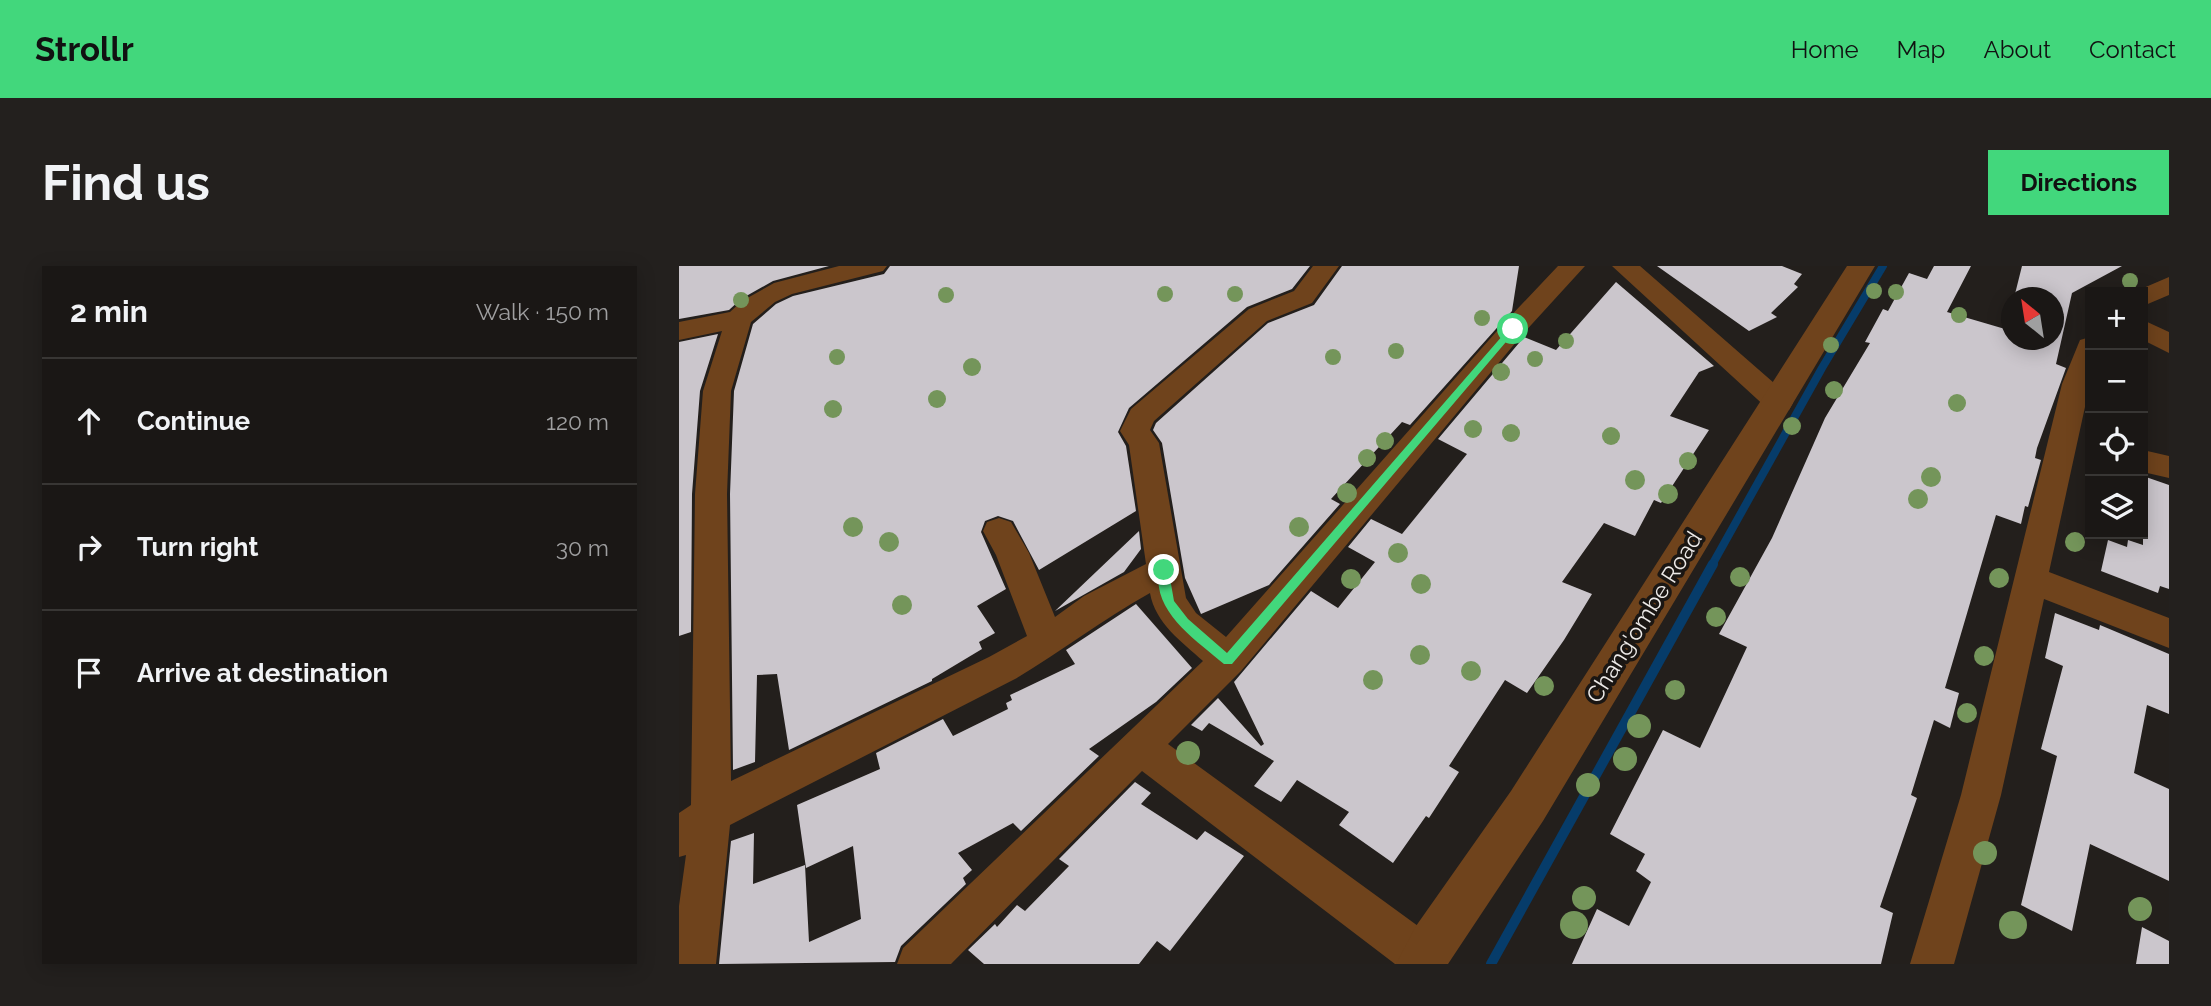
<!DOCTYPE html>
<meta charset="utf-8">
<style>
:root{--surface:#1a1715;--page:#23201e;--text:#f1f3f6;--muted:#9f9fa0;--line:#383634;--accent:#42d77c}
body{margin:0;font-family:Raleway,sans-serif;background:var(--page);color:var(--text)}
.controls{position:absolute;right:21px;top:21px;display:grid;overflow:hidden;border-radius:0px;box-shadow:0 4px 18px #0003}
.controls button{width:63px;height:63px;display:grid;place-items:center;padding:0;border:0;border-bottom:2px solid var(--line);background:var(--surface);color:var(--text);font:35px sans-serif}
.compass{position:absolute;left:1322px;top:21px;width:63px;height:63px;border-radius:50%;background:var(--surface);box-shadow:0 4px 18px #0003;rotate:330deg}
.stop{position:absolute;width:21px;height:21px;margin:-16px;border:5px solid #42d77c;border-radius:50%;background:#fff}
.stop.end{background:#42d77c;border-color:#fff;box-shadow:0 2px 7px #0008}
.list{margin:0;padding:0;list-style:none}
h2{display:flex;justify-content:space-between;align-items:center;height:91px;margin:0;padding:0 28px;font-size:30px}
h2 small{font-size:23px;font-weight:400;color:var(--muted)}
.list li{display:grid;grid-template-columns:46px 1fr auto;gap:21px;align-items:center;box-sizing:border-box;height:126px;padding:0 28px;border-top:2px solid var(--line)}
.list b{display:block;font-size:26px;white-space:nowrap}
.list em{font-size:23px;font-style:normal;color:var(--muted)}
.icon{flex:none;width:38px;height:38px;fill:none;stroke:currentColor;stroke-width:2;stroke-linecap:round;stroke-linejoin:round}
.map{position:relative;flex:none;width:1490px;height:698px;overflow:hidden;border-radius:0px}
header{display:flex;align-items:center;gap:42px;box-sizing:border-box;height:98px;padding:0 35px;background:var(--accent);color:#111}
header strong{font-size:33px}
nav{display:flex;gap:38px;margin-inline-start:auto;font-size:24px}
.intro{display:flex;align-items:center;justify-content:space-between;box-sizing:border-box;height:168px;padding:0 42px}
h1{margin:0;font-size:49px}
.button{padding:18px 32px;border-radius:0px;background:var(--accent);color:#111;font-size:24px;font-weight:700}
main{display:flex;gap:42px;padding:0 42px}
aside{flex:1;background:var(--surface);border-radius:0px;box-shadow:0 4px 18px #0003}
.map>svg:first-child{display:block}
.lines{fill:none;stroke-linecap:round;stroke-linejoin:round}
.stream-far1{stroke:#063c6a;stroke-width:8}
.stream{stroke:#063c6a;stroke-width:10}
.building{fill:#cbc6cc}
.minor{fill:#6f431c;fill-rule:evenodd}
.tertiary{fill:#6f431c;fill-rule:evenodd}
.tree{fill:#74955a}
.route{fill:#42d77c}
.labels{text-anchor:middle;stroke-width:7;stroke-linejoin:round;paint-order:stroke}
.street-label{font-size:23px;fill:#edeae8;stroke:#1a1613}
</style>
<header>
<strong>Strollr</strong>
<nav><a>Home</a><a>Map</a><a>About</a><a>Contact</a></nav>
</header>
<div class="intro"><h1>Find us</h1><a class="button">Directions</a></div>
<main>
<aside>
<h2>2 min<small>Walk · 150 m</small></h2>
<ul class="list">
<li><svg class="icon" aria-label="ahead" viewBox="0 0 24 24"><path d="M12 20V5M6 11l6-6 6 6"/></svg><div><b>Continue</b></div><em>120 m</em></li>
<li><svg class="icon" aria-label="right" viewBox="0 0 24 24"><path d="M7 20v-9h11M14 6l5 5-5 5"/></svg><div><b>Turn right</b></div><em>30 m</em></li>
<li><svg class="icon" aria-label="arrive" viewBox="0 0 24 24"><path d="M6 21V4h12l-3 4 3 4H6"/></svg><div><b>Arrive at destination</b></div></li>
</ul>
</aside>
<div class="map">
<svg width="1490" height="698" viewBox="0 0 1490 698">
<rect width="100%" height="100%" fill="#231f1c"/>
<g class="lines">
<path class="stream-far1" d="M1033 299 1143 102 1204 0"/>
<path class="stream" d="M812 698 1034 298"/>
</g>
<path class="building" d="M0 0H150L94 15 62 33 50 44 0 53Z
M211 0H631L613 23 568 41 450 142 439 166 447 180 457 245 360 304 334 255 319 250 306 255 302 266 327 323 298 340 316 367 300 376 303 383 253 413V415L110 484 98 408 78 409 76 496 54 504 51 228 55 125 74 58 97 38 114 30 205 8Z
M663 0H840L833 45 731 159 723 156 652 233 661 238 590 319 522 348 506 312 483 177 474 164 477 157 589 57 635 39Z
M978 0H1103L1123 8 1115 18 1119 21 1092 47 1098 51 1070 65Z
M1255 0H1292L1268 46 1326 63 1333 40V74H1375V32H1335L1343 0H1443L1393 27 1377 98 1387 102 1358 182 1356 192 1362 194 1349 241 1346 240 1342 258 1317 249 1266 422 1280 427 1271 462 1255 454 1232 529 1238 532 1201 641 1214 647 1202 698H893L918 643 950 660 972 616 957 605 966 588 931 568 984 464 1021 482 1068 381 1040 368 1093 272 1146 152 1191 77 1186 76 1204 43 1209 45 1230 7 1248 13Z
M937 16 1035 100 1020 106 991 150 1030 164 982 237 975 234 956 270 925 257 883 316 913 328 885 374 848 427 826 414 770 500 780 506 750 552 747 550 714 597 660 559 670 546 618 514 602 536 575 520 595 495 530 457 523 465 512 459 539 432 582 480 585 478 555 416 632 325 659 342 696 296 669 281 692 253 723 268 788 188 759 173 845 71 877 84Z
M39 68 21 125 13 228 12 366 0 370V76Z
M1464 210 1490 219V323L1481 320 1479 327 1422 305 1429 274 1448 281 1449 274 1464 279Z
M460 265 462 283 445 306 376 345Z
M457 338 513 402 477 436 410 483 420 490 342 565 334 557 279 587 293 604 284 612 287 618 222 680 216 696 40 698 52 575 75 567 74 618 126 599 130 676 182 653 174 580 127 602 118 539 201 503 197 487 264 453 274 470 329 443 327 437 333 434 331 429 396 398 387 384Z
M1376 347 1420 364 1421 359 1490 388V448L1468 439 1455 507 1490 523V615L1411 578 1393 665 1342 639 1378 490 1362 483 1384 400 1366 392Z
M456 516 472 527 462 538 518 574 526 565 565 590 491 685 478 675 460 698H305L289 684 316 658 318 661 338 639 346 645 390 600 380 593Z
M1463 661 1490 675V698H1457Z"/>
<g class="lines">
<path class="minor" d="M160 0H208L204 5 113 28 96 36 72 56 52 125 48 228 52 515 310 391 348 370 317 289 304 265 308 256 320 252 332 256 350 287 376 351 405 330 467 298 450 179 441 165 452 143 570 43 615 25 634 0H660L633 37 588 55 475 155 471 164 480 177 507 332 517 347 547 371 825 57 879 0H906L843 69 562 405 489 478 761 676 767 692 765 698H716L463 505 272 698H218L224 682 524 395C503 376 476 357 471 327 424 353 382 386 336 413L51 559 37 698H0V640L7 589 0 591V547L12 539 16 228 24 125 43 65 0 74V56L51 46 63 35 95 17Z
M933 0H961L1110 130 1114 137 1110 144 1100 147 1090 144Z
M1490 11V29L1464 40V26H1455Z
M1464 54 1490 66V87L1464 74Z
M1411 71V118L1370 306 1490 352V382L1365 333 1322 529 1275 698H1231L1282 529 1383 118 1401 74Z
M1464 184 1490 190V212L1464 206Z"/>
<path class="tertiary" d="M1168 0H1196L864 555 769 698H717L737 660 832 525Z"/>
</g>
<g class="tree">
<circle cx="1451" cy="15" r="8"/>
<circle cx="1195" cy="25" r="8"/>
<circle cx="1217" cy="26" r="8"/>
<circle cx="486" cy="28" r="8"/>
<circle cx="556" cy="28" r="8"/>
<circle cx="267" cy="29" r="8"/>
<circle cx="62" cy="34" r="8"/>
<circle cx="1280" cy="49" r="8"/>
<circle cx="803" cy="52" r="8"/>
<circle cx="887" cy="75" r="8"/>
<circle cx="1152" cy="79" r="8"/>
<circle cx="717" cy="85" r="8"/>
<circle cx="158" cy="91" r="8"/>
<circle cx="654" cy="91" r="8"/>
<circle cx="856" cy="93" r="8"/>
<circle cx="293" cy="101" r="9"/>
<circle cx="822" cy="106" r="9"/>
<circle cx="1155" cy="124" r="9"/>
<circle cx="258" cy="133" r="9"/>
<circle cx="1278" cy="137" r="9"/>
<circle cx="154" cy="143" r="9"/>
<circle cx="1113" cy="160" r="9"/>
<circle cx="794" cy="163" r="9"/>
<circle cx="832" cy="167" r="9"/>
<circle cx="932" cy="170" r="9"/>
<circle cx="706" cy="175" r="9"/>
<circle cx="688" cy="192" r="9"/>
<circle cx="1009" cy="195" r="9"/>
<circle cx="1252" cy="211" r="10"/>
<circle cx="956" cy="214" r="10"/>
<circle cx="668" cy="227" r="10"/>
<circle cx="989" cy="228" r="10"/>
<circle cx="1239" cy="233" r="10"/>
<circle cx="174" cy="261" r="10"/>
<circle cx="620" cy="261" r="10"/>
<circle cx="210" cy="276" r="10"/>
<circle cx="1396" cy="276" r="10"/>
<circle cx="719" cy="287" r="10"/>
<circle cx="1061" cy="311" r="10"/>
<circle cx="1320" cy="312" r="10"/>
<circle cx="672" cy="313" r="10"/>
<circle cx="742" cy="318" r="10"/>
<circle cx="223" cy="339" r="10"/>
<circle cx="1037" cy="351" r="10"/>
<circle cx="741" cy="389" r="10"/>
<circle cx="1305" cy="390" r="10"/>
<circle cx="792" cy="405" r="10"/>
<circle cx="694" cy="414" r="10"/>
<circle cx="865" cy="420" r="10"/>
<circle cx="996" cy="424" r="10"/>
<circle cx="1288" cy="447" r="10"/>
<circle cx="960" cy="460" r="12"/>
<circle cx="509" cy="487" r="12"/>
<circle cx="946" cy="493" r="12"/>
<circle cx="909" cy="519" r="12"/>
<circle cx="1306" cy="587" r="12"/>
<circle cx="905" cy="632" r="12"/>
<circle cx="1461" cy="643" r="12"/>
<circle cx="895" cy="659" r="14"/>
<circle cx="1334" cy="659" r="14"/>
</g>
<path class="route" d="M831 61 838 63 553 398H545C517 374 470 344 481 301H489L495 335 509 353 548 387Z"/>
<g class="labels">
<g class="street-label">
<text transform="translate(965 351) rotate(-58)" y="8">Chang'ombe Road</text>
</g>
</g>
</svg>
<div class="controls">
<button>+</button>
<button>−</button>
<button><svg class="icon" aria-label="locate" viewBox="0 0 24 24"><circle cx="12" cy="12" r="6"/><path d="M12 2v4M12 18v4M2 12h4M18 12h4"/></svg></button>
<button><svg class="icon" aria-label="layers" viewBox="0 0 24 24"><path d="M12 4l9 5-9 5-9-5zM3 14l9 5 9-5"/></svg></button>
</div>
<svg class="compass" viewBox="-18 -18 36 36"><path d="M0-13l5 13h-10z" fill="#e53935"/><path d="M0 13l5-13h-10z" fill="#9f9fa0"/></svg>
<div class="stop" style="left:834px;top:63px"></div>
<div class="stop end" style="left:485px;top:304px"></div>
</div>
</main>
